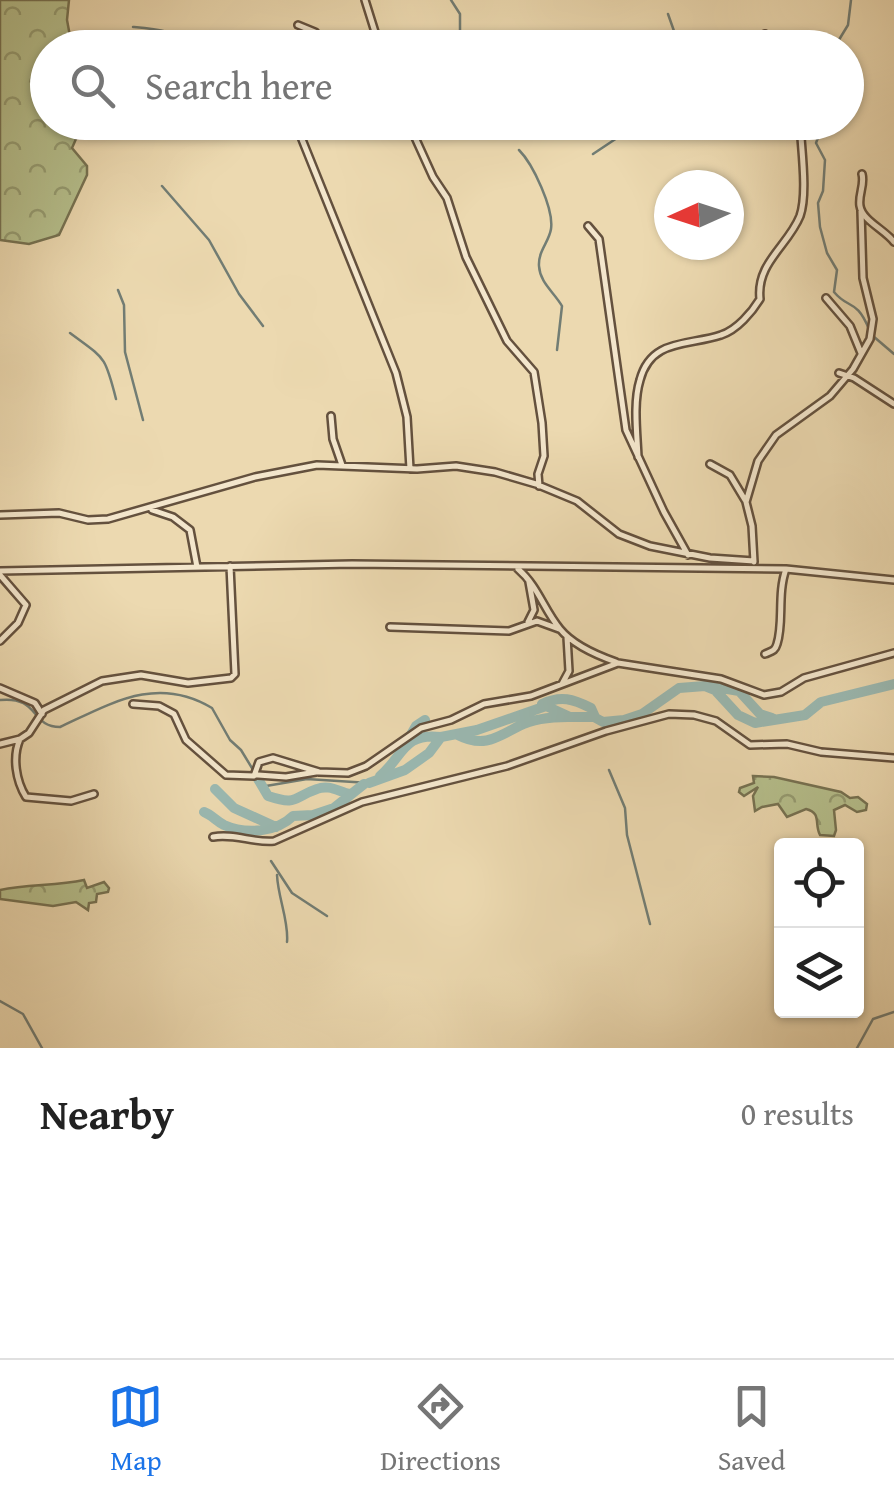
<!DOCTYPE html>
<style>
:root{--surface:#fff;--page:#f2f2f2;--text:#222;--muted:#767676;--line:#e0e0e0;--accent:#1a73e8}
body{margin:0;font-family:"Gentium Book Plus",serif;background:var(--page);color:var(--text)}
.controls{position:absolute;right:30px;bottom:30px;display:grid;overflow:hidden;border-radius:10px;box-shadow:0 2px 8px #0004}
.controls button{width:90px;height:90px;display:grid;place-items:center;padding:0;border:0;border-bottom:2px solid var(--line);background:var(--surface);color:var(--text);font:50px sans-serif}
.compass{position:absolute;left:654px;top:170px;width:90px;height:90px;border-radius:50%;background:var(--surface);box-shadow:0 2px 8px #0004;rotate:267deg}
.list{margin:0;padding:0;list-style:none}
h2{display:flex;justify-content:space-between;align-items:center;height:130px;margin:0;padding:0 40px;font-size:42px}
h2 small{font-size:32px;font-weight:400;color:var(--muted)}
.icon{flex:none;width:55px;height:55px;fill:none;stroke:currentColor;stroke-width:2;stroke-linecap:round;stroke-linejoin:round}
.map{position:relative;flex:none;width:894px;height:1048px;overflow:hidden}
.search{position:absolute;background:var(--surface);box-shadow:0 2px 8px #0004;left:30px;right:30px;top:30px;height:110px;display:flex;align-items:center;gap:25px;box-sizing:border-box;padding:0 35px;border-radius:55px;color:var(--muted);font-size:38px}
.sheet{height:310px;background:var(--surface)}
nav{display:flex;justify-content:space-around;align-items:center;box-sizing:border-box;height:140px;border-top:2px solid var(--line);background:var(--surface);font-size:28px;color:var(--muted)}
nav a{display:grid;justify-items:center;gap:5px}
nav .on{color:var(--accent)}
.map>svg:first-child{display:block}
.forest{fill:url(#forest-crowns);stroke:#767252;stroke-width:2.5}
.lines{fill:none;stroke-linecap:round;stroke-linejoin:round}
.stream{stroke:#727d74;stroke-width:2.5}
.river{stroke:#9ab9b2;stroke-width:10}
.street-casing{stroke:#64513e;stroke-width:10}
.street{stroke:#f3e6cc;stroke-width:5}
</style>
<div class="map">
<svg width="894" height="1048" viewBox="0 0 894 1048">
<defs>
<pattern id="forest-crowns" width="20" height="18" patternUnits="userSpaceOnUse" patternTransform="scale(2.5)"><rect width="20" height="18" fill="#b6c08d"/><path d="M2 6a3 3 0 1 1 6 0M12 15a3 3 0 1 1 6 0" fill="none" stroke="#959c72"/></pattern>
</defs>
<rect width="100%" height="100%" fill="#ecd9b0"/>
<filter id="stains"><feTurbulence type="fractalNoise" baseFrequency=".002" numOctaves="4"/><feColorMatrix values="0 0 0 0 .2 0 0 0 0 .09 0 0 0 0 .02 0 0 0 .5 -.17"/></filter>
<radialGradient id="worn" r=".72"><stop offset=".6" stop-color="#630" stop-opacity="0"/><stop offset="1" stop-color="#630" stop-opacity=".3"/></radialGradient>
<path class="forest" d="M0 0H69L67 20 72 47 48 48V122L83 123 72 148 87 166V175L59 235 29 244 0 240Z
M753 776 774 777 841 792 850 798 858 797 867 804 866 810 857 812 845 805 834 810 836 830 834 836 820 835C814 824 822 813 806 809L787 817 778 804 762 807 755 811 753 796 758 787 744 796 739 792 740 788 754 783Z
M84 880 87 888 104 882 109 888 108 892 97 894 96 902 89 903 88 910 76 902 53 906 0 899V890C28 884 55 886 84 880Z"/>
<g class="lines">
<path class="stream" d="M451 0 460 14V40
M668 14 680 48
M133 27C155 29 180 31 195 48
M834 48 848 25 851 0
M824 122 816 143 825 160 823 191 818 203 820 227 827 253 837 270 834 292C849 310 856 298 869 329
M519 150C533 164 554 209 551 229 549 242 538 251 539 266 540 283 554 292 562 306L557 350
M593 154 641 122
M162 186 209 240 239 294 263 326
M118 290 124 305 125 352 143 420
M70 333C105 359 105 355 116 399
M873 336 894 354
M0 700C40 696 30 727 60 727 112 703 157 675 212 708L230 740 241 750 255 773
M609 770 625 808 627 835 650 924
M258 778 266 786 307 779 369 783
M271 861 292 893 327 916
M277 875C278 898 289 921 287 942
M0 1001 23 1014 42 1048
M857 1048 873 1019 894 1012"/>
<path class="river" d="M710 686 739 691 760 714 772 718
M542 704C561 695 573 699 591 708L595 717
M458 735C483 748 496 738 519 726 533 719 553 717 568 717
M409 738 416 726 425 720
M380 776C403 757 403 732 441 737
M258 779 268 796C298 806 293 797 317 789 329 784 339 792 350 794
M369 783 405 770 429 753 441 737 477 730 546 706 570 717H594L603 722 624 720 642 714 679 688 705 686 715 690 738 715 755 723 805 715 821 702 894 684
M215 789 234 808 276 827
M204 812C212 815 216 821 224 825 246 835 277 832 293 816L313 815 334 808 364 784"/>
<defs>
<path id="street" d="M365 0 380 48
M298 25 315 32 328 48
M765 34 779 48
M295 122 396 373 407 417 410 469
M408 122 433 177 447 198 466 257 507 341 534 372 542 423 544 456 538 474 539 486
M862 174C865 185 858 195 860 206 862 220 885 230 894 242
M588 226 599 239 626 430 664 512 688 555
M826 298 850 326 861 353
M839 373 854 378 894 404
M331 416 333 439 342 465
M638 457C637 433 633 403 640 380 651 338 689 346 721 335 737 330 752 312 760 299 756 263 788 246 800 216 808 193 801 148 800 122
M710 464 730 475 745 500
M152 510 173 517 190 530 197 567
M0 515 59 513 88 520 108 519 255 477 317 465 417 469 456 466 495 472 536 484 577 501 619 534 650 546 710 558 754 561
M754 562 752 526 746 502 758 461 776 435 830 396 853 369 870 339 873 319 863 278 861 211
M518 569C538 586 544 610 560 629 573 645 596 655 616 662
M0 571 352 564 786 569 894 580
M0 575 26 605 18 623 0 641
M528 622 534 610 529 582
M390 627 509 631 537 621 559 629
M765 654C772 651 775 651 777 644 784 623 777 594 786 569
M562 684 569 671 567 637
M0 688 35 703 42 714
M133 704 159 706 174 714 186 740 226 775 254 776 259 762 273 758 319 772 348 773 366 766 421 728 451 720 484 704 531 696 618 663 721 679 764 695 781 692 804 678 894 653
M20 739C12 757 16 781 26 797L71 801 94 794
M0 744 20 739 29 733 44 710 102 681 141 675 188 683 231 678 235 674 230 566
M258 775 286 777 316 772
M213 837C234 833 253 843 274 841L362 802 507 766 606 731 669 714 694 715 716 721 750 745 787 744 821 752 894 758"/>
</defs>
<use href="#street" class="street-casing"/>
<use href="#street" class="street"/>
</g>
<rect width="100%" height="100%" filter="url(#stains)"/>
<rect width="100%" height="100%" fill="url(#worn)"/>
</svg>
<div class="controls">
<button><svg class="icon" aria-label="locate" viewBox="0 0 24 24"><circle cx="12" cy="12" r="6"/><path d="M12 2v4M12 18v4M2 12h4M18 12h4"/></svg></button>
<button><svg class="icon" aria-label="layers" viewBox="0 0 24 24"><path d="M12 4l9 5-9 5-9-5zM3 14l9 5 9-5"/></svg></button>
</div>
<svg class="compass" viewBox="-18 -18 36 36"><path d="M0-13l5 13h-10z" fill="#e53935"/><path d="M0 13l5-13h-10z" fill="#767676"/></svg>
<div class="search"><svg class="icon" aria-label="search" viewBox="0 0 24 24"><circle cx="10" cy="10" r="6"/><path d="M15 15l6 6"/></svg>Search here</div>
</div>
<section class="sheet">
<h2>Nearby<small>0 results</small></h2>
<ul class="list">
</ul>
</section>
<nav>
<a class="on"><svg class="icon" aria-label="map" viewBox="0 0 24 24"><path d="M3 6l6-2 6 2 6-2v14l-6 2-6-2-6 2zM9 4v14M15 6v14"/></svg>Map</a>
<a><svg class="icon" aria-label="directions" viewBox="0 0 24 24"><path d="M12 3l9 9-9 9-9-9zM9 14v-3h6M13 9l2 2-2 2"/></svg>Directions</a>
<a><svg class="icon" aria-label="saved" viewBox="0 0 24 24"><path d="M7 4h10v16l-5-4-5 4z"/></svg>Saved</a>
</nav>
